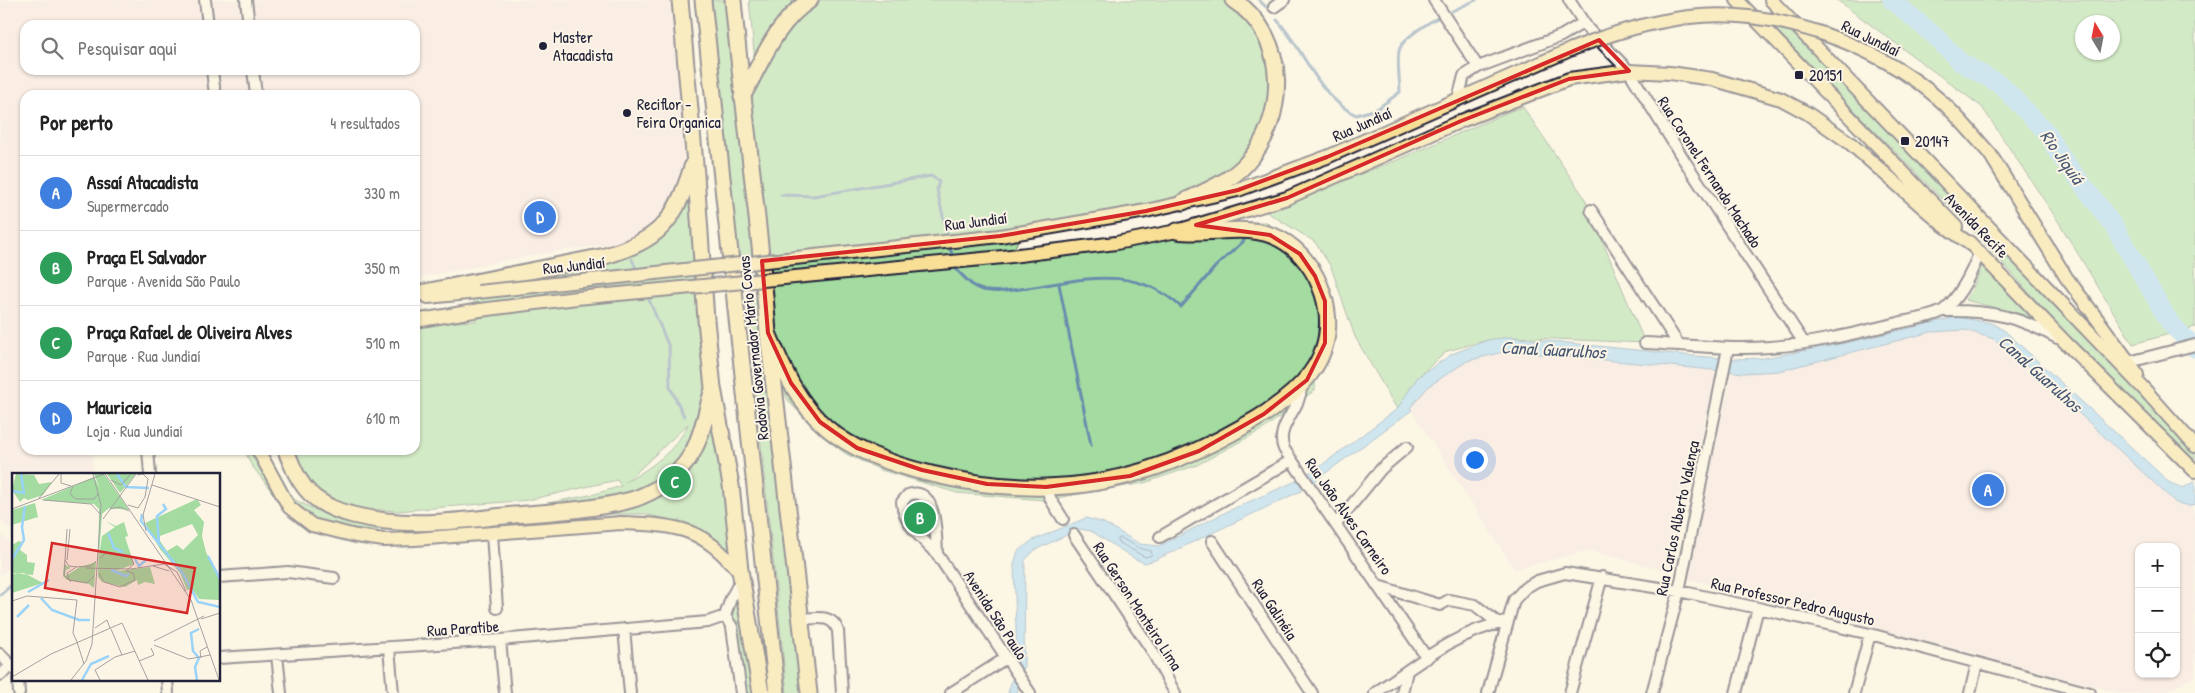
<!DOCTYPE html>
<html lang="pt">
<meta charset="utf-8">
<style>
:root{--surface:#fff;--page:#f6f6f6;--text:#222;--muted:#767676;--line:#e0e0e0;--accent:#2563eb}
body{margin:0;font-family:"Patrick Hand",sans-serif;background:var(--page);color:var(--text)}
.controls{position:absolute;right:15px;bottom:15px;display:grid;overflow:hidden;border-radius:10px;box-shadow:0 1px 4px #0004}
.controls button{width:45px;height:45px;display:grid;place-items:center;padding:0;border:0;border-bottom:1px solid var(--line);background:var(--surface);color:var(--text);font:25px sans-serif}
.compass{position:absolute;left:2075px;top:15px;width:45px;height:45px;border-radius:50%;background:var(--surface);box-shadow:0 1px 4px #0004;rotate:350deg}
.you{position:absolute;left:1474px;top:459px;width:18px;height:18px;margin:-12px;border:4px solid #fff;border-radius:50%;background:#1a73e8;box-shadow:0 0 0 8px #1a73e833}
.badge{display:grid;place-items:center;width:32px;height:32px;border-radius:50%;background:var(--accent);color:#fff;font-size:16px;font-weight:700}
.pin{position:absolute;translate:-50% -50%;border:2px solid #fff;box-shadow:0 1px 5px #0006}
.list{margin:0;padding:0;list-style:none}
h2{display:flex;justify-content:space-between;align-items:center;height:65px;margin:0;padding:0 20px;font-size:21px}
h2 small{font-size:16px;font-weight:400;color:var(--muted)}
.list li{display:grid;grid-template-columns:32px 1fr auto;gap:15px;align-items:center;box-sizing:border-box;height:75px;padding:0 20px;border-top:1px solid var(--line)}
.list b{display:block;font-size:19px;white-space:nowrap}
.list p{margin:0;font-size:16px;white-space:nowrap;color:var(--muted)}
.list em{font-size:16px;font-style:normal;color:var(--muted)}
.icon{flex:none;width:28px;height:28px;fill:none;stroke:currentColor;stroke-width:2;stroke-linecap:round;stroke-linejoin:round}
.map{position:relative;flex:none;width:2195px;height:693px;overflow:hidden}
.search{position:absolute;background:var(--surface);box-shadow:0 1px 4px #0004;left:20px;top:20px;width:400px;height:55px;display:flex;align-items:center;gap:12px;box-sizing:border-box;padding:0 18px;border-radius:15px;color:var(--muted);font-size:19px}
.panel{position:absolute;background:var(--surface);box-shadow:0 1px 4px #0004;left:20px;top:90px;width:400px;height:365px;border-radius:15px}
.map>svg:first-child{display:block}
.built{fill:#f5e3e3;fill-rule:evenodd}
.green{fill:#a3dba0;stroke:#627e6e;fill-rule:evenodd}
.water{fill:#99d3f9;stroke:#698cad}
.lines{fill:none;stroke-linecap:round;stroke-linejoin:round}
.shore{stroke:#526987;stroke-width:1}
.stream{stroke:#698cad;stroke-width:3}
.river{stroke:#99d3f9;stroke-width:19}
.minor-casing{stroke:#22223b;stroke-width:14}
.major-casing{stroke:#22223b;stroke-width:16}
.highway-casing{stroke:#22223b;stroke-width:19}
.minor{stroke:#fcf5e5;stroke-width:10}
.major{stroke:#f9df96;stroke-width:12}
.highway{stroke:#f9df96;stroke-width:15}
.major-bridge-casing{stroke:#22223b;stroke-width:16;stroke-linecap:butt}
.major-bridge{stroke:#f9df96;stroke-width:12}
.marked{fill:none;stroke:#d62828;stroke-width:4;stroke-linejoin:round}
.poi-dot{fill:#22223b;stroke:#fcf5e5;stroke-width:2}
.labels{text-anchor:middle;stroke-width:4;stroke-linejoin:round;paint-order:stroke}
.poi-label{font-size:16px;fill:#22223b;stroke:#fcf5e5;text-anchor:start}
.street-label{font-size:16px;fill:#22223b;stroke:#fcf5e5}
.water-label{font-size:18px;font-style:italic;fill:#465774;stroke:#fcf5e5}
.inset-river{fill:none;stroke:#99d3f9;stroke-width:2.5}
.inset-road{fill:none;stroke:#a5a1a1;stroke-width:1}
.view{fill:#d62828;fill-opacity:0.15;stroke:#d62828;stroke-width:2.5}
.inset-edge{fill:none;stroke:#22223b;stroke-width:2.5}
</style>
<div class="map">
<svg width="2195" height="693" viewBox="0 0 2195 693">
<rect width="100%" height="100%" fill="#fcf5e5"/>
<filter id="ink" filterUnits="userSpaceOnUse"><feTurbulence type="fractalNoise" baseFrequency=".02" numOctaves="2"/><feDisplacementMap in="SourceGraphic" scale="10" xChannelSelector="R" yChannelSelector="G"/><feConvolveMatrix kernelMatrix="1 2 1 2 8 2 1 2 1" color-interpolation-filters="sRGB"/></filter>
<g filter="url(#ink)">
<path class="built" d="M0 0H679L693 146 676 197 639 239 538 254 415 278V95H25V450H92L93 474H14V534L0 518ZM25 25H415V70H25Z
M1965 330 1994 339 2027 365 2176 503 2189 506 2195 513V676L2164 693H2121L1687 578 1732 372 1779 371 1931 332ZM2139 547H2176V674H2139Z
M1507 351 1716 371 1670 572 1589 550 1515 569 1410 408 1429 386 1447 372 1467 361Z
M0 533 14 549V564L0 575Z"/>
<path class="green" d="M712 0H730L756 256 739 258 725 146Z
M749 0H796L792 2 766 39 755 62Z
M810 0H1231L1262 20 1277 76 1255 154 1182 202 1021 234 1012 254 1213 222H1267L1280 243 1306 266 1314 285 1319 310 1315 390 1265 428 1197 465 1144 483 1044 500 957 493 881 470 846 454 822 436 790 403 774 375 742 97 756 73Z
M1837 0H2195V327L2133 344 2058 221 1982 107ZM2082 22H2112V52H2082Z
M1773 28 1800 34 2077 325 2195 453V463C2151 416 2103 373 2059 326 2024 288 1991 248 1954 211 1894 150 1833 89 1773 28Z
M1523 107 1584 197 1645 343 1511 337 1488 340 1447 351 1418 377 1397 409 1355 337 1331 267 1315 242 1265 211 1400 159 1508 112Z
M697 179 740 570 677 522 645 514H612L373 530 338 527 316 523 284 508 250 463 245 450H261L268 469 295 500 335 519 368 522 480 516 595 494 621 486 617 480 528 500 397 511 339 507 296 480 280 461 276 450H415V324L476 321 472 282 636 249ZM688 424C676 451 650 468 626 482Z
M1984 260 2050 328 2025 315 1965 300 1973 288Z
M760 298 804 693H787L746 301Z
M912 499H920L924 504 927 534 908 508 909 501Z
M737 597 755 693H742L732 616Z"/>
<path class="water" d="M1957 317 1991 323 2005 331 2170 483 2183 488 2195 481V504L2189 506 2176 503 2027 365 1994 339 1965 330 1931 332 1779 371 1745 373 1507 351 1467 361 1429 386 1410 408 1412 410 1301 491 1155 560 1145 563 1135 559 1091 531 1079 529 1035 550 1025 560 1024 666 1017 693H1008L1017 662 1014 564 1018 551 1033 540 1086 518 1104 523 1140 544 1159 546 1228 511 1294 482 1322 465 1397 409 1418 377 1452 354 1488 340 1510 337 1694 356 1736 359 1764 358 1846 343Z"/>
<g class="lines">
<path class="shore" d="M1121 538 1139 548 1151 551 1152 555 1145 557 1118 542V539Z"/>
<path class="stream" d="M1259 0 1266 7
M1452 11 1476 0
M1277 20C1305 50 1317 96 1356 115L1377 109 1400 92C1400 82 1396 56 1400 48 1404 37 1431 21 1441 16
M781 195 814 196 931 176 939 181 937 190 948 238
M949 244 953 258
M632 259 637 271
M954 264 955 268C961 274 968 282 975 287 988 294 1007 291 1020 289 1080 281 1132 262 1181 307L1216 266 1244 241
M1059 284 1091 445
M647 295 669 347 670 387 684 416
M0 595 14 583"/>
<path class="river" d="M1892 0 1937 38 1960 62 2001 85 2049 135 2058 153 2090 194 2115 228 2170 323 2195 348"/>
<defs>
<path id="minor" d="M205 0 208 25
M246 0 249 25
M1434 0 1478 67 1464 76 1458 99
M1569 0 1588 29 1629 71 1684 160 1804 343
M1274 7 1284 0
M1478 67 1561 36 1583 23
M212 70 215 95
M253 70 256 95
M1591 210 1679 345
M1944 311C1988 310 2018 316 2057 338
M1645 343C1687 345 1729 350 1770 347 1813 344 1856 333 1898 323 1909 320 1936 317 1945 309 1962 294 1972 272 1980 251
M2129 362 2195 345
M1301 386C1302 409 1274 426 1284 449L1427 658
M148 450 150 474
M1046 487 1051 500 1063 519
M1336 524 1381 469 1407 447
M492 534 497 608
M1074 535 1151 649 1175 693
M1160 537 1292 460
M1212 541 1312 693
M937 554C936 536 937 484 908 495L902 502C903 523 923 540 937 554L1030 693
M219 577 288 572 334 578
M1378 586 1440 605 1449 600 1475 605 1498 623
M725 616 732 627 741 693
M801 619C817 618 833 614 838 631L842 693
M624 629 630 693
M500 640 505 693
M389 648 393 693
M0 654 14 669
M277 655 281 693
M219 658 500 640 708 622 725 616 731 598 742 578
M0 675 14 664
M18 679 19 693
M167 679 168 693
M951 693 1006 658
M1375 693C1415 666 1458 630 1506 622
M1402 693 1407 671
M1488 693 1514 600 1525 588 1537 581 1565 573 1679 591 1758 608 1870 634 2090 693
M1570 693 1602 577
M1652 693 1679 591 1728 348
M1736 693 1758 608
M1854 693 1870 634
M1970 693 1977 663"/>
<path id="major" d="M1737 0 1956 227
M1771 0 2145 390 2195 446
M1990 154 2066 277 2129 362 2137 375
M1000 236 1146 211 1238 190 1327 157 1572 49
M1969 242 2066 343 2195 471
M1003 257 1116 243 1177 231 1287 198 1461 121 1569 79 1629 71 1670 73 1712 79 1781 99 1807 113 1850 143 1942 224 1974 247
M428 297 478 292
M415 321 480 310
M258 450 289 507 312 525 356 536 384 540 415 539 621 523C679 525 702 527 741 574"/>
<path id="highway" d="M680 0 696 175 706 320 713 388 731 485 740 570 761 693
M703 0 777 693
M733 0C743 111 760 222 768 333L809 693
M742 97C762 62 775 23 810 0
M1183 202C1204 192 1229 182 1245 165 1288 120 1290 36 1233 0
M415 294 605 256C660 240 675 221 692 167
M768 333C783 368 797 403 827 428 876 470 983 489 1046 487 1118 486 1184 461 1246 425 1296 397 1343 358 1323 294 1316 272 1301 250 1280 239 1248 222 1211 236 1177 231
M286 450C293 469 302 491 321 502 339 514 365 518 386 521 428 526 473 519 514 515 552 512 590 510 627 501 637 499 649 493 658 488 699 461 700 434 712 392"/>
</defs>
<use href="#minor" class="minor-casing"/>
<use href="#major" class="major-casing"/>
<use href="#highway" class="highway-casing"/>
<use href="#minor" class="minor"/>
<use href="#major" class="major"/>
<use href="#highway" class="highway"/>
<defs>
<path id="major-bridge" d="M1572 49C1609 34 1649 22 1689 17 1775 7 1877 44 1941 101 1959 117 1974 136 1990 154
M478 292 1000 236
M480 310 577 298 1003 257"/>
</defs>
<use href="#major-bridge" class="major-bridge-casing"/>
<use href="#major-bridge" class="major-bridge"/>
</g>
</g>
<path d="M0 0H2195V693H0ZM1599 40 1629 71 1569 79 1461 121 1287 198 1196 225 1270 235 1300 254 1315 276 1325 301V343L1307 380 1264 414 1199 451 1130 476 1046 487 987 484 922 470 857 448 820 422 791 383 768 333 762 261 1000 236 1146 211 1238 190 1327 157Z" fill="#fcf5e5" fill-opacity=".55" fill-rule="evenodd"/>
<path class="marked" d="M1599 40 1629 71 1569 79 1461 121 1287 198 1196 225 1270 235 1300 254 1315 276 1325 301V343L1307 380 1264 414 1199 451 1130 476 1046 487 987 484 922 470 857 448 820 422 791 383 768 333 762 261 1000 236 1146 211 1238 190 1327 157Z"/>
<g class="poi-dot">
<circle cx="543" cy="46" r="5"/>
<rect x="1794" y="70" width="10" height="10" rx="2.5"/>
<circle cx="627" cy="113" r="5"/>
<rect x="1900" y="136" width="10" height="10" rx="2.5"/>
</g>
<g class="labels">
<g class="poi-label">
<text x="553" y="43">Master<tspan x="553" dy="18">Atacadista</tspan></text>
<text x="1809" y="81">20151</text>
<text x="637" y="110">Reciflor -<tspan x="637" dy="18">Feira Organica</tspan></text>
<text x="1915" y="147">20147</text>
</g>
<g class="street-label">
<text transform="translate(1871 38) rotate(26)" y="6">Rua Jundiaí</text>
<text transform="translate(1362 124) rotate(-24)" y="6">Rua Jundiaí</text>
<text transform="translate(1710 172) rotate(57)" y="6">Rua Coronel Fernando Machado</text>
<text transform="translate(976 221) rotate(-7)" y="6">Rua Jundiaí</text>
<text transform="translate(1977 225) rotate(46)" y="6">Avenida Recife</text>
<text transform="translate(574 265) rotate(-6)" y="6">Rua Jundiaí</text>
<text transform="translate(753 348) rotate(-96)" y="6">Rodovia Governador Mário Covas</text>
<text transform="translate(1349 516) rotate(55)" y="6">Rua João Alves Carneiro</text>
<text transform="translate(1677 518) rotate(-78)" y="6">Rua Carlos Alberto Valença</text>
<text transform="translate(1793 601) rotate(13)" y="6">Rua Professor Pedro Augusto</text>
<text transform="translate(1138 606) rotate(57)" y="6">Rua Gerson Monteiro Lima</text>
<text transform="translate(1275 609) rotate(57)" y="6">Rua Galinéia</text>
<text transform="translate(996 615) rotate(57)" y="6">Avenida São Paulo</text>
<text transform="translate(463 628) rotate(-4)" y="6">Rua Paratibe</text>
</g>
<g class="water-label">
<text transform="translate(2062 157) rotate(55)" y="6">Rio Jiquiá</text>
<text transform="translate(1553 350) rotate(3)" y="6">Canal Guarulhos</text>
<text transform="translate(2040 374) rotate(42)" y="6">Canal Guarulhos</text>
</g>
</g>
<g transform="translate(12 473)">
<rect width="208" height="208" fill="#fcf5e5"/>
<path d="M4 1 22 2 27 11 40 9 31 22 16 27 12 25 8 29 0 17ZM82 1H92L117 37 97 35 90 41 87 84 90 63 103 54 93 48 104 53 112 49 116 63 113 64 122 91 104 98 138 94 143 111 133 109 126 112 125 107 113 114 90 109 86 104 87 36 82 31 29 27 82 4 88 15ZM95 1H124L108 20ZM185 26 189 32 182 37 192 49 190 63 194 79 207 106V127L187 126 180 116 175 117 168 100 148 76 133 50ZM180 51 186 62 171 77 165 72 155 78 148 68V63ZM23 30 26 44 0 52V37ZM7 68 11 70 8 77 15 82V89L23 90 21 102 0 100V72ZM84 89 82 115 77 111 55 107 51 103 52 91 59 95 54 97 53 103 68 94ZM12 100 31 110 0 120 1 101Z" fill="#a3dba0" fill-rule="evenodd"/>
<path class="inset-river" d="M105 1 114 14 137 15M0 18 12 20 9 1M130 41 129 48 171 101 186 129 208 134M96 60 102 75 111 79M147 72 145 43 154 36 151 31M196 83 208 106M0 86 12 67 10 54 13 33M123 86 127 93 134 87M99 97 114 103 117 101M16 119 37 107M29 125 40 137 67 147H78M5 144 17 132M70 207 79 191 97 183M185 207 183 194 187 185 181 178 179 160 187 156"/>
<path class="inset-road" d="M49 1V10L59 13M93 1 179 127 207 207M99 7 109 12 119 1M140 12 208 34M61 13 58 21 64 26H82L87 20M27 25 47 1M31 27 79 31 88 41M116 32 126 35 133 24 136 6 131 1 125 2M0 36 92 1M98 36 108 34 117 38M91 46 124 1M134 58 131 42 143 1M88 85 95 79 118 82 122 91 115 97M53 87 55 56M55 87 58 56M141 93 157 98M63 94 79 93 84 88M63 95 55 100 57 107 75 110 82 103M74 95 119 96 152 91 165 99 174 118M87 100 92 109 108 114 123 107 121 100 114 98M59 109 52 102 53 87 57 93 65 94M0 128 15 123 65 127 61 160 65 169M189 146 208 140M83 155 95 147 98 155M99 156 110 182M142 168 192 143M65 169 72 191M142 172 177 186 198 182M189 185 188 178 195 174M127 188 142 182 139 175M0 204 39 181 110 150 136 207M59 207 74 188 80 171 89 32 81 1M88 207 83 197 103 184 123 178"/>
<path class="view" d="M40 70 183 95 175 140 33 115Z"/>
<rect width="208" height="208" class="inset-edge"/>
</g>
</svg>
<div class="controls">
<button>+</button>
<button>−</button>
<button><svg class="icon" aria-label="locate" viewBox="0 0 24 24"><circle cx="12" cy="12" r="6"/><path d="M12 2v4M12 18v4M2 12h4M18 12h4"/></svg></button>
</div>
<svg class="compass" viewBox="-18 -18 36 36"><path d="M0-13l5 13h-10z" fill="#e53935"/><path d="M0 13l5-13h-10z" fill="#767676"/></svg>
<div class="you"></div>
<div class="pin badge" style="left:1988px;top:490px;background:#3f7fe0">A</div>
<div class="pin badge" style="left:920px;top:518px;background:#2e9e5b">B</div>
<div class="pin badge" style="left:675px;top:482px;background:#2e9e5b">C</div>
<div class="pin badge" style="left:540px;top:217px;background:#3f7fe0">D</div>
<div class="search"><svg class="icon" aria-label="search" viewBox="0 0 24 24"><circle cx="10" cy="10" r="6"/><path d="M15 15l6 6"/></svg>Pesquisar aqui</div>
<section class="panel">
<h2>Por perto<small>4 resultados</small></h2>
<ul class="list">
<li><span class="badge" style="background:#3f7fe0">A</span><div><b>Assaí Atacadista</b><p>Supermercado</p></div><em>330 m</em></li>
<li><span class="badge" style="background:#2e9e5b">B</span><div><b>Praça El Salvador</b><p>Parque · Avenida São Paulo</p></div><em>350 m</em></li>
<li><span class="badge" style="background:#2e9e5b">C</span><div><b>Praça Rafael de Oliveira Alves</b><p>Parque · Rua Jundiaí</p></div><em>510 m</em></li>
<li><span class="badge" style="background:#3f7fe0">D</span><div><b>Mauriceia</b><p>Loja · Rua Jundiaí</p></div><em>610 m</em></li>
</ul>
</section>
</div>
